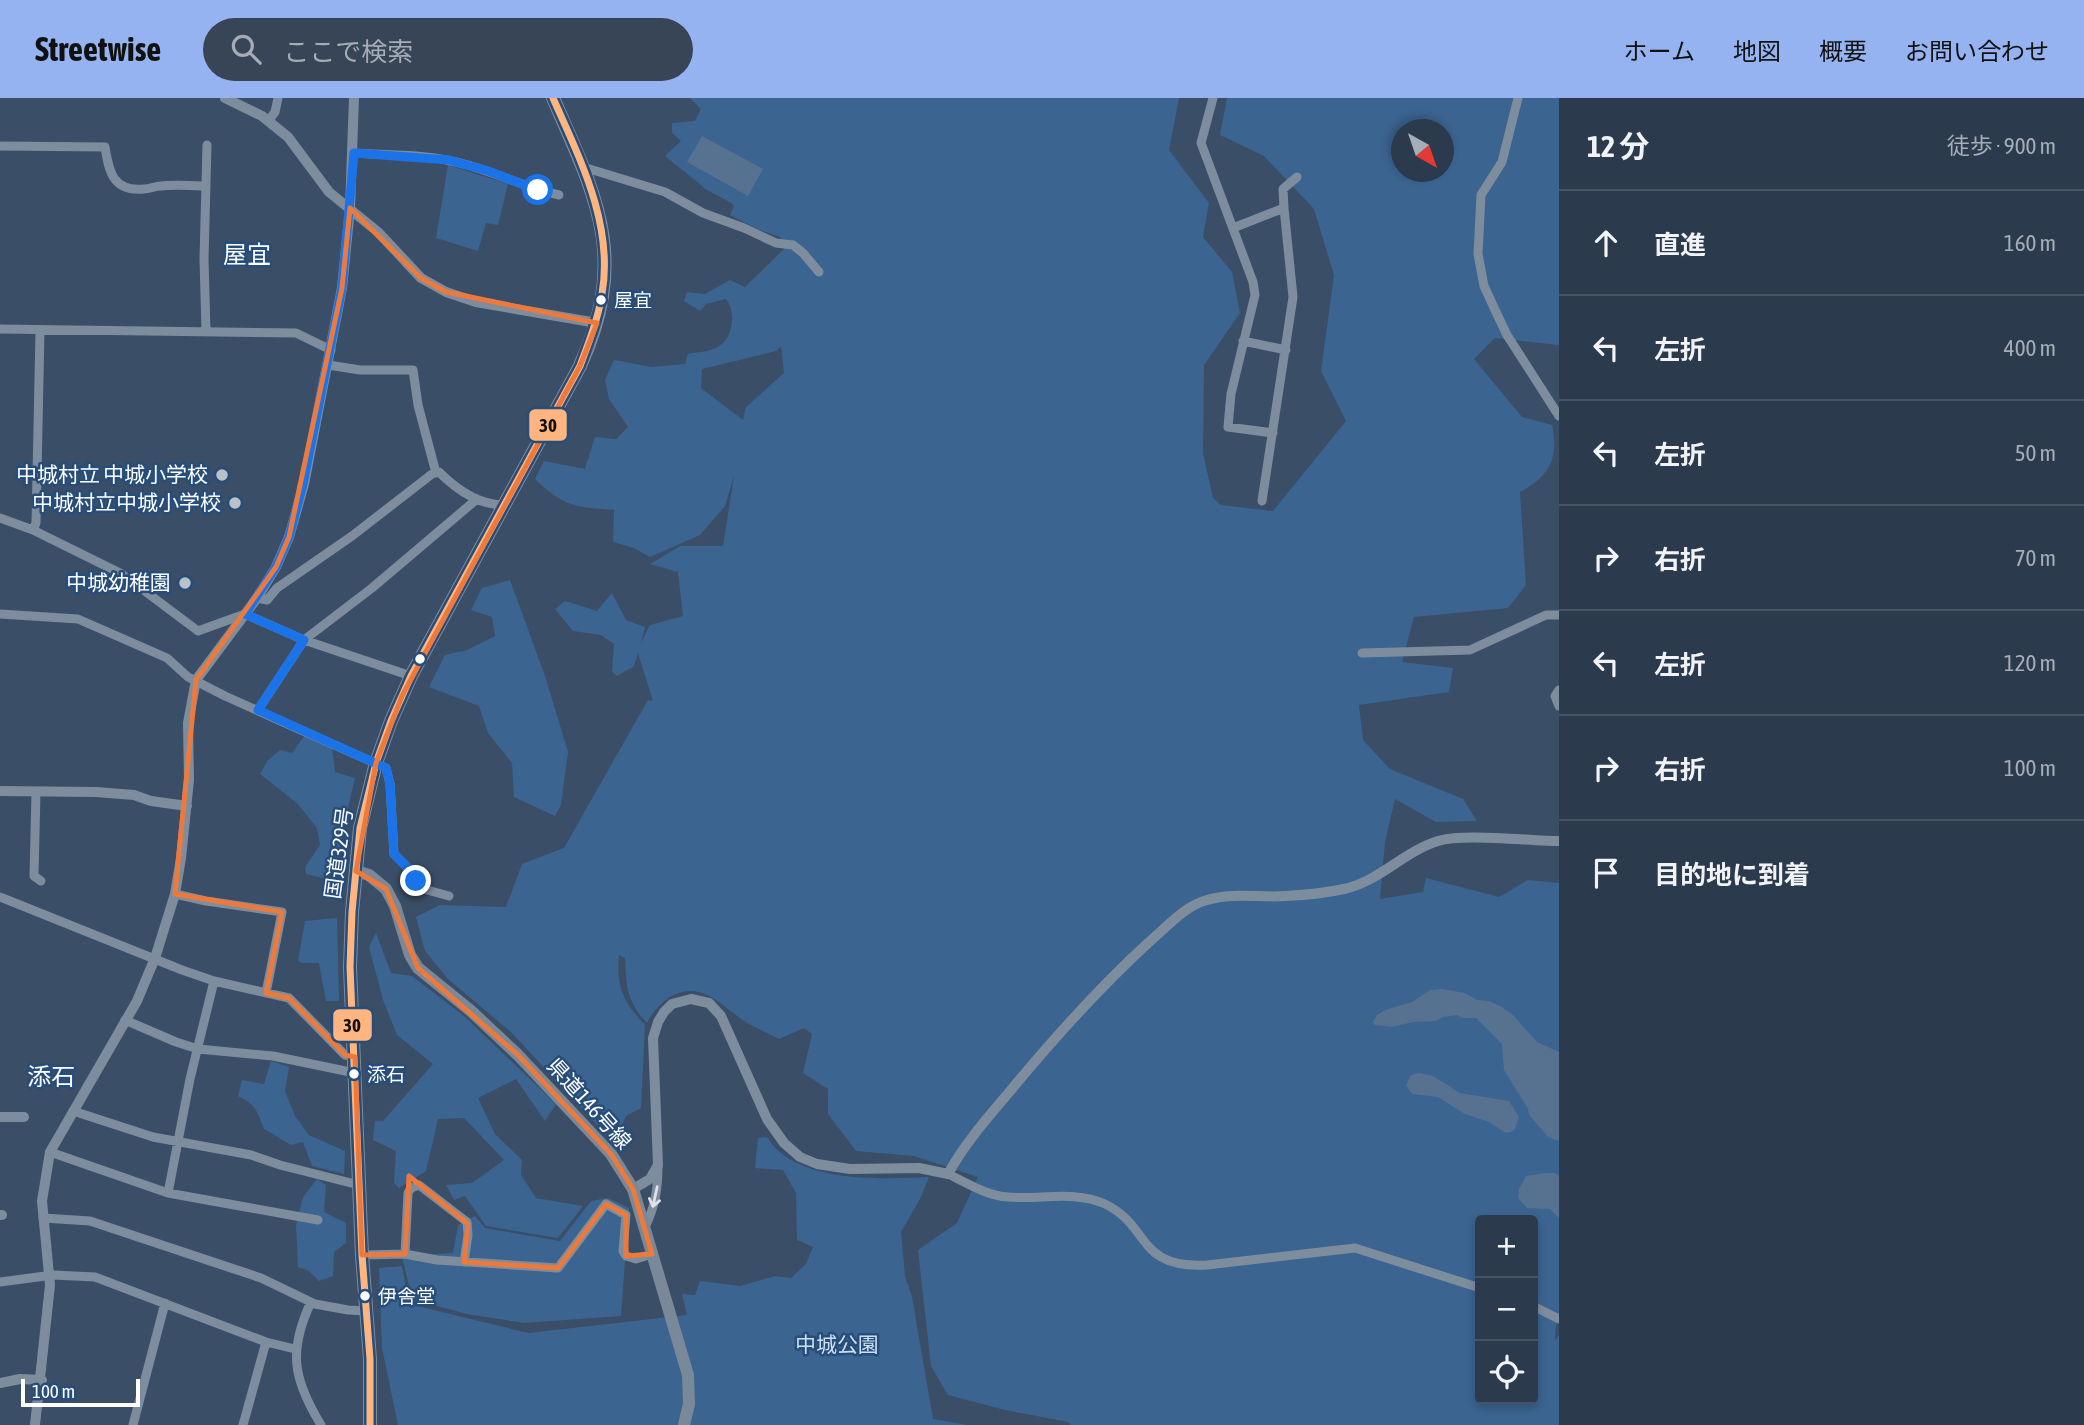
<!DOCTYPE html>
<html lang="ja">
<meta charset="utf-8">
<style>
:root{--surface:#2c3a4d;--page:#384557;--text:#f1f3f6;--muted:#a6adb6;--line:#485465;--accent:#95b2f1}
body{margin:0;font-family:"Asap Condensed","Noto Sans JP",sans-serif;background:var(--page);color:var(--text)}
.controls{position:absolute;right:21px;bottom:21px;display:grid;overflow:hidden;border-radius:7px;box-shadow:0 4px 10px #0003}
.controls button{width:63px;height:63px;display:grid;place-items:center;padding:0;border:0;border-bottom:2px solid var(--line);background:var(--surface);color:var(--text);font:35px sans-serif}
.compass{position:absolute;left:1391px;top:21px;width:63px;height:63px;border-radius:50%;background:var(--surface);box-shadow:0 4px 10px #0003;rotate:140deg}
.scale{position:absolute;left:21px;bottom:18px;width:119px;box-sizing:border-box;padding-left:7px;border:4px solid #fff;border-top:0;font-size:19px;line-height:24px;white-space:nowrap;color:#fff;-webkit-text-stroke:5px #274d7a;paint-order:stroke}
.stop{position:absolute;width:21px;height:21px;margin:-16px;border:5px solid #1a73e8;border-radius:50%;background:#fff}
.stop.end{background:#1a73e8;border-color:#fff;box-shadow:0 2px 7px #0008}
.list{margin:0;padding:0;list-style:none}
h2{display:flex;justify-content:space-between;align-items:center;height:91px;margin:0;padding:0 28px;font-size:30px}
h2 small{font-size:23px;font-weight:400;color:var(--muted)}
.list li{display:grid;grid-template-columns:46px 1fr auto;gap:21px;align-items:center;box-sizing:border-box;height:105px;padding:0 28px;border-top:2px solid var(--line)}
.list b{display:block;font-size:26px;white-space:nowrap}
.list em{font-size:23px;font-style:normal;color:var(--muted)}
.icon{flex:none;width:38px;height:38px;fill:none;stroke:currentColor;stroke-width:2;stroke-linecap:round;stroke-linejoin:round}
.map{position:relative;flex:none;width:1559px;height:1327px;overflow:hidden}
header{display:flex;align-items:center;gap:42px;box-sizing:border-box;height:98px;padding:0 35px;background:var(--accent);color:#111}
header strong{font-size:33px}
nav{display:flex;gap:38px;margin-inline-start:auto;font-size:24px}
.search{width:490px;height:63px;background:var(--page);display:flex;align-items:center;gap:18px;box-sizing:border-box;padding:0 24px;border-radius:38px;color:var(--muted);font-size:26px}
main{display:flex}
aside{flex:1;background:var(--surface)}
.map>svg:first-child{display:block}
.green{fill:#3b6491;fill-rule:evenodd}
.water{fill:#577191}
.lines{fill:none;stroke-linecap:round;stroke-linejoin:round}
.minor{stroke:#7e8d9e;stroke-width:9}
.tertiary{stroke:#7e8d9e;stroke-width:10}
.secondary{stroke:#7a899a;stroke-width:12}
.trunk{stroke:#7e8c9e;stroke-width:14}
.bus-1-casing{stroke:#274d7a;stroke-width:12}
.bus-1{stroke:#ffb580;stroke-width:7}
.oneway{stroke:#dfe2e7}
.route{stroke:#1a73e8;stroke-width:9}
.marked{fill:none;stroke:#ed7a3d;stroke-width:5;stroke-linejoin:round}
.bus-dot{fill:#fff;stroke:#274d7a;stroke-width:2.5}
.poi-dot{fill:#bac1ca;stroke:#274d7a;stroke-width:2.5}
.labels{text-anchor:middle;stroke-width:5;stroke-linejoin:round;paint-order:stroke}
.bus-label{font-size:19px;fill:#fff;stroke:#274d7a;text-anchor:start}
.poi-label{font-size:21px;fill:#fff;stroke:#274d7a;text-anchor:end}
.street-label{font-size:21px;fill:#fff;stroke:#274d7a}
.park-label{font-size:21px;fill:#cddff3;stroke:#274d7a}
.quarter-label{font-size:24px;fill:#fff;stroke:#274d7a}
.line-badge{stroke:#274d7a;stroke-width:2.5}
.pale-badge-label{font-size:19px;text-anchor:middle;font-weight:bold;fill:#111}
</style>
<header>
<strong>Streetwise</strong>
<div class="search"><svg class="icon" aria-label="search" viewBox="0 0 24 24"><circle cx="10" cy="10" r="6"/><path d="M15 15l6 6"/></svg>ここで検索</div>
<nav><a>ホーム</a><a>地図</a><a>概要</a><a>お問い合わせ</a></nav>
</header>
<main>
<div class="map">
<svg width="1559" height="1327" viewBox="0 0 1559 1327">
<rect width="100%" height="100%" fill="#3a4e67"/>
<path class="green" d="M690 0H1179L1169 52 1209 105 1203 139 1232 174 1240 215 1204 267 1203 355 1213 400 1221 407 1273 413 1346 323 1321 273 1334 177 1314 111 1264 58 1220 37 1227 0H1559V247L1495 240 1474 261 1522 319 1552 327C1559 361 1549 379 1520 394L1526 487 1508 510 1414 519 1402 564 1453 570 1449 594 1359 607 1363 642 1390 671 1463 701 1477 723 1436 724 1395 701 1385 744 1380 801 1423 794 1426 780 1499 799 1528 782 1559 785V1222L1556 1228 1555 1242 1559 1237V1327H1071L1068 1324 1005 1312 948 1297 931 1268 918 1152 957 1125 978 1079 914 1058 856 1053 828 1016V991L803 975 812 936 804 930 779 941C769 936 759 931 749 926 735 918 723 905 709 898 683 884 659 902 647 925 627 904 626 888 625 860L619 857C616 890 623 903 645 927L641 1010 626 1018 614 1045 512 935 448 881 425 853 416 819 440 807 506 809 522 766 564 750 648 602 653 603 638 555 634 568 617 578 612 574 614 546 601 537 573 533 555 511 565 503 597 513 612 495 626 522 645 529 641 545 650 527 683 518 678 474 650 466 680 448H723L734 378 725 408 700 437 650 459 634 450 613 444 614 412C575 409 564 409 535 381L544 363 585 371 595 339 616 341 628 329 609 301 605 282 614 262 651 269 685 266 688 256C697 254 708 254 716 250 733 242 737 215 726 201L706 206 700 213 684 203 687 194 705 196 730 182 745 189 784 151V144L780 139 757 131 730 117 734 109 733 106 707 92 665 58 681 43 672 35V25L695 23 701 11ZM1402 32H1444V74H1402ZM781 248 784 275 746 309 743 322 701 290 702 271 776 253ZM1480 1122H1533V1301H1480Z
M448 67 508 86 498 127 486 125 478 153 436 140Z
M510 482 545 578 568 654 561 707 555 718 514 699 512 665 488 635 479 608 429 589 445 557 467 552 495 538 492 519 471 512 482 490Z
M305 637 332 649 335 674 355 680 340 744V767L323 780 306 776 305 769 320 747 317 730 298 706 260 676 268 662 280 652 292 655Z
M337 820 339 903H326L319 865H302L298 863 305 823Z
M376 835 391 875 412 878 464 918 556 1006 545 1023 516 981 478 1000 495 1036 522 1062 521 1077 536 1100 583 1108 558 1140 486 1128 465 1098 454 1102 446 1087 472 1085 504 1062 464 1020 438 1021 426 1073 399 1090 394 1085 396 1053 373 1042 375 1023H383L433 966 397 937 383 902 369 849Z
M271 963 289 969 285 993 295 1018 309 1037 345 1053 344 1076 312 1068 303 1044 291 1047 264 1031C258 1014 255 1006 238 998L242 982 264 986Z
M767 1039C795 1086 881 1081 929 1079L920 1101 901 1134 905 1178 912 1199 933 1321 967 1327H398L382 1250 379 1170 402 1168 409 1206 528 1235 687 1217 682 1196 695 1197 700 1183 740 1188 775 1178 791 1180 806 1166 813 1149 797 1142 796 1095 783 1072 755 1070 758 1040Z
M317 1081 326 1087 324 1114 346 1125V1145L334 1154 333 1178 319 1183 309 1173 298 1169 296 1127 303 1099Z
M608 1100 629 1110 621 1218 524 1225 467 1216 412 1201 402 1158 453 1155 458 1127 475 1118 485 1130 560 1143 591 1103Z"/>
<path class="water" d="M702 38 763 71 748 98 687 64Z
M1442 891 1465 895 1477 902 1489 903 1500 908 1513 917 1537 944 1559 954V1043L1548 1039 1530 1018 1527 1009 1504 972 1502 946 1476 920H1462L1457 917 1443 919 1436 923 1413 924 1392 929 1375 927 1373 924 1377 917 1385 912 1412 904 1430 892Z
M1419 975 1433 978 1460 995 1509 1003 1519 1019 1515 1031 1511 1034 1506 1035 1489 1024 1465 1016 1438 999 1412 996 1406 987 1411 977Z
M1545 1075H1555L1559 1078V1120L1550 1111 1527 1110 1518 1100 1519 1091 1526 1078Z"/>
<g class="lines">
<path class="minor" d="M1213 0 1201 45 1253 184 1255 197 1231 296 1228 329 1273 335
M1518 0 1502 64 1481 97 1478 156 1484 188 1496 214 1507 237 1559 318
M269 22 275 14 278 0
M0 48 105 49C109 74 113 94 144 91 150 91 155 88 161 88 175 86 191 88 205 88
M353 55C385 57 420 56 451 63 488 70 522 89 559 97
M583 69 665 94 703 115 744 130 776 145 793 147 803 155 819 174
M1233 130 1284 110 1283 91 1297 79
M0 231 296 235 331 252
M206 234 204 161 207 47
M1243 243 1286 252
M328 267 360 272H413L418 307 436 375
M1262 403 1293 199 1284 110
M0 420 33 432 122 476 198 533 245 516 304 542 411 578
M33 432 36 425 40 232
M257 500 267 502 277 490 352 438 432 376 439 374C457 392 478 407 504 407
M0 516 78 521 167 560 188 579 225 598 386 670 390 686 394 756 410 772 420 790 449 798
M1362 555 1470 552 1546 517H1559
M1559 592 1555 598 1559 608
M258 612 304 542 372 490 477 401
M36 694 34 778 41 783
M175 796 206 803 282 814 266 895
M0 799 182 872 214 883 289 900 345 957 355 959
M125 922 176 944 198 951 273 958 355 975
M73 1013 153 1039 251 1057 280 1067 351 1085H360
M50 1054 168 1095 318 1122
M948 1076C967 1085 987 1098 1008 1099 1040 1102 1074 1092 1105 1106 1151 1128 1136 1171 1207 1167L1355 1150 1480 1190
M168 1095 190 981 214 883
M43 1120 90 1123 261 1180 315 1206 348 1212 366 1213
M645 1129C655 1109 658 1091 658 1068
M405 1156 408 1095 411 1090 419 1087 467 1124 468 1137 464 1164
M362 1157 405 1156 437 1162 558 1170 606 1106 626 1117 623 1153 626 1158 636 1161 652 1156
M0 1184 53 1177 95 1179 266 1244 295 1251
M311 1204C288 1253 293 1281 321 1327
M1533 1208 1559 1221
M133 1327 165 1205
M243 1327 266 1244"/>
<path class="tertiary" d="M225 0 262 18 288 39 329 94 378 134 421 180 446 194 476 204 597 225
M0 693 96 694 134 697 151 703 187 708
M0 1019H24
M633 1091 650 1081 658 1067 653 940 658 924 664 914 672 906 691 901 709 905 721 918 767 1021 784 1045 800 1059 817 1066 850 1071 919 1070 948 1076C965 1045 988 1019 1011 992 1054 940 1098 891 1148 845 1166 830 1184 808 1207 802 1233 794 1261 800 1286 798 1305 797 1326 795 1344 791 1380 783 1403 754 1438 743 1462 735 1529 743 1559 743
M0 1117H2
M0 1285 20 1281 42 1282
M35 1327 50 1187 42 1103 50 1054 137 903 155 860 175 796 181 760 189 682 188 625 196 582 257 500 276 469 289 439 304 386 342 190 350 110 354 0"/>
<path class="secondary" d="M356 773 369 777 386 791 395 808 410 857 418 870 471 913 518 957 611 1056 633 1091 688 1277 689 1306 684 1327"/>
<path class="trunk" d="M370 1327V1261L362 1157 350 869 352 814 360 730 376 665 391 623 411 578 580 268C629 160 597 100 553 0"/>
<defs>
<path id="bus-1" d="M370 1327V1261L362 1157 350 869 352 814 360 730 376 665 391 623 411 578 580 268C589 244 598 221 602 196 614 127 580 61 553 0"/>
</defs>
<use href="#bus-1" class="bus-1-casing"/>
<use href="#bus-1" class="bus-1"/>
</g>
<defs><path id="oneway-shaft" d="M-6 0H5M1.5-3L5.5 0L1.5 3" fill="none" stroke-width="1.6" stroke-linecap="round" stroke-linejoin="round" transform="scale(1.75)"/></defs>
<use class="oneway" href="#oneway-shaft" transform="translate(655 1099) rotate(102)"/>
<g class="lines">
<path class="route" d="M416 783 410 772 394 756 390 686 386 670 258 612 304 542 245 516 276 469 289 439 303 386 342 190 354 55 449 62 488 73 538 92"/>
</g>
<path class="marked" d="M350 110 421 180 446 194 597 225 580 268 402 598 376 665 356 773 386 791 418 870 518 957 611 1056 633 1091 652 1156 626 1158V1117L606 1106 558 1170 464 1164 468 1126 409 1078 405 1156 362 1157 355 959 345 957 289 900 266 895 282 814 175 796 196 582 276 469 289 439 342 190Z"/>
<g class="bus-dot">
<circle cx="601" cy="202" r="6"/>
<circle cx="420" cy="561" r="6"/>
<circle cx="354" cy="976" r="6"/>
<circle cx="365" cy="1198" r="6"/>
</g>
<g class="poi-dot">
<circle cx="222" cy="377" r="7"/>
<circle cx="235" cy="405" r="7"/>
<circle cx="185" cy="485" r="7"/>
</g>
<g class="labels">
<g class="bus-label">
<text x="614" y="209">屋宜</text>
<text x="367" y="983">添石</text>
<text x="378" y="1205">伊舎堂</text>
</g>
<g class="poi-label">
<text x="208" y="384">中城村立 中城小学校</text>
<text x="221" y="412">中城村立中城小学校</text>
<text x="171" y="492">中城幼稚園</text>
</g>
<g class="street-label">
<text transform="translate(339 755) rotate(-82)" y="7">国道329号</text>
<text transform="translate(589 1006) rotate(48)" y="7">県道146号線</text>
</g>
<g class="park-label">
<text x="837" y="1254">中城公園</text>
</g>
<g class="quarter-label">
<text x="247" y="165">屋宜</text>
<text x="51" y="987">添石</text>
</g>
</g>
<g class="line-badge">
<rect x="528" y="310" width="40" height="34" rx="7" fill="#ffb580"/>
<rect x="332" y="910" width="41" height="34" rx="7" fill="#ffb580"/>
</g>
<g class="pale-badge-label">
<text x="548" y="334">30</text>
<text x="352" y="934">30</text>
</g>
</svg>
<div class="controls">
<button>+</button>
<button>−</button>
<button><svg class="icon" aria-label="locate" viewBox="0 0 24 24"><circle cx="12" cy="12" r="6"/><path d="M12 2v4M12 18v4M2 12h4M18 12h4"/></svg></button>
</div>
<svg class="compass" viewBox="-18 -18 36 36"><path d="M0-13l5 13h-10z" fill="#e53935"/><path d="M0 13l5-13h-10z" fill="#a6adb6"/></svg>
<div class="scale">100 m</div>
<div class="stop" style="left:538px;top:92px"></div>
<div class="stop end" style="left:416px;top:783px"></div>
</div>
<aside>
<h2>12 分<small>徒歩 · 900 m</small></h2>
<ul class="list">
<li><svg class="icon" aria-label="ahead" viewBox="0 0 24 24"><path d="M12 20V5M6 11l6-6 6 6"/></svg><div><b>直進</b></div><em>160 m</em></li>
<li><svg class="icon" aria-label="left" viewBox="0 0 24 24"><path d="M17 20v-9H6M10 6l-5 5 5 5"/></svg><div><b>左折</b></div><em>400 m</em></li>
<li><svg class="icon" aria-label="left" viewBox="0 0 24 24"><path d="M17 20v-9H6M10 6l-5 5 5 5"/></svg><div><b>左折</b></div><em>50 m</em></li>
<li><svg class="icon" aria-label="right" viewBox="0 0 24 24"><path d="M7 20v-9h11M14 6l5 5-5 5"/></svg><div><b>右折</b></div><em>70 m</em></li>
<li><svg class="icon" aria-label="left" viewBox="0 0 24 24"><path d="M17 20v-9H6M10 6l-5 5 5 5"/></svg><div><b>左折</b></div><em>120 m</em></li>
<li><svg class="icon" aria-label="right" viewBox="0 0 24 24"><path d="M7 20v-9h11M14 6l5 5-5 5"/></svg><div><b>右折</b></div><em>100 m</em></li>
<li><svg class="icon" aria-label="arrive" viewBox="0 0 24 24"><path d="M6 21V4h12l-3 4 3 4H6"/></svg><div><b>目的地に到着</b></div></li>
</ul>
</aside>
</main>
